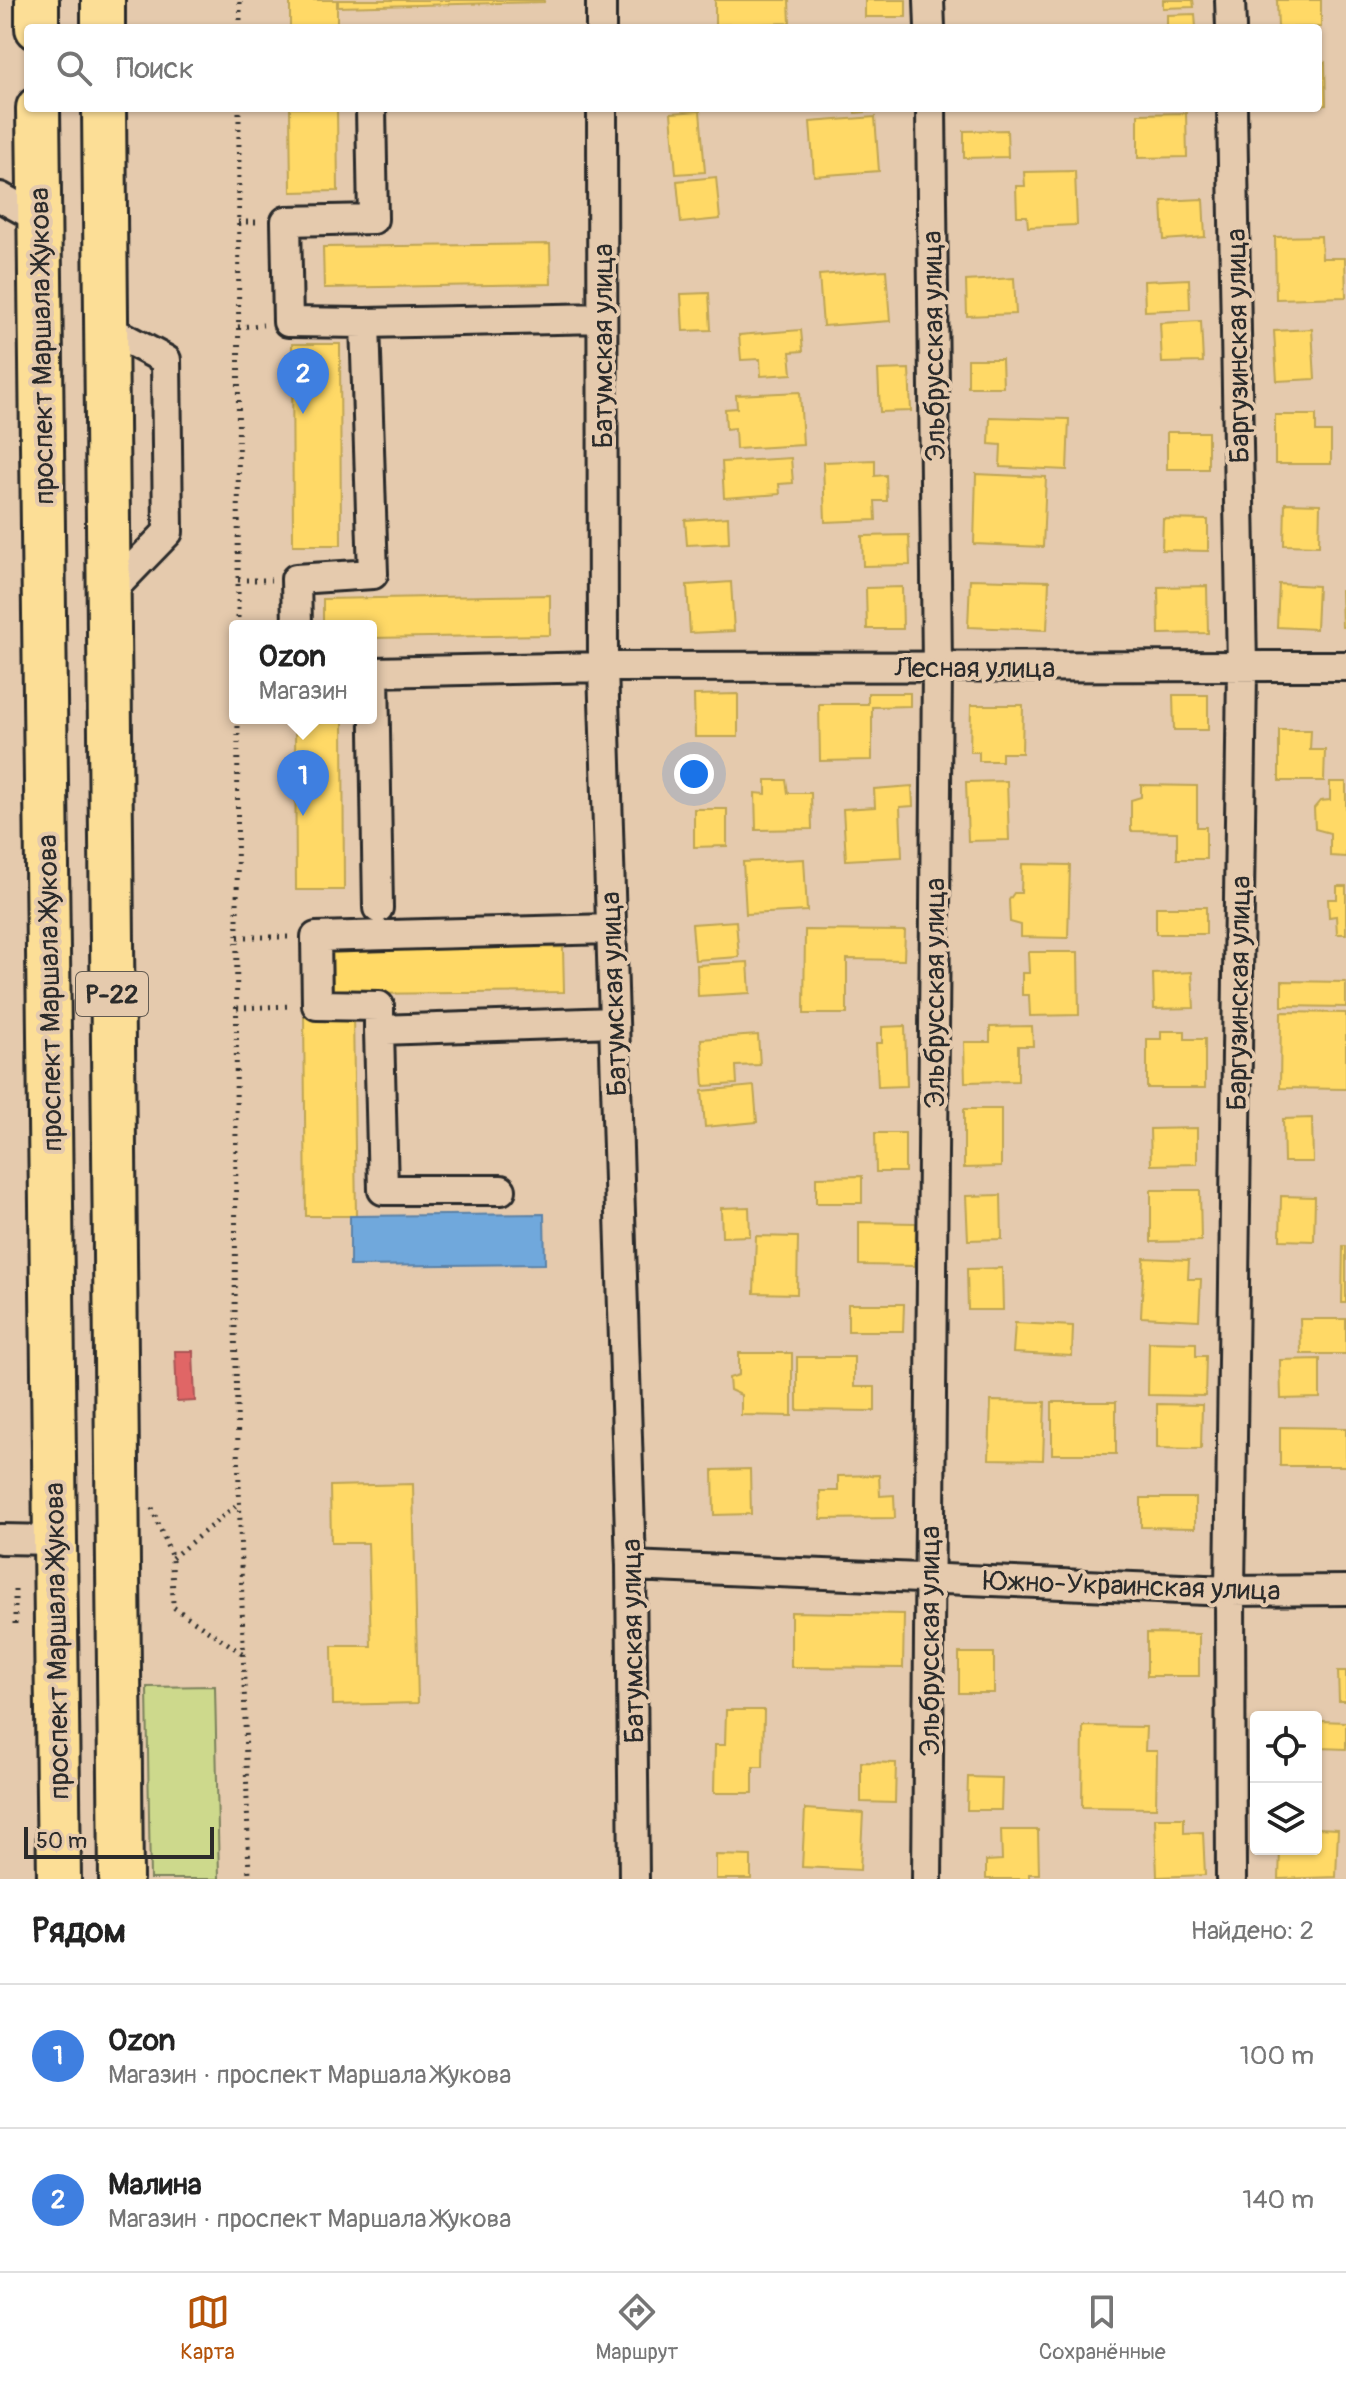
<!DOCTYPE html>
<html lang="ru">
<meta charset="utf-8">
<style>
:root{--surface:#fff;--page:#f6f6f6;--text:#222;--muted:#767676;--line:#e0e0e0;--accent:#b45309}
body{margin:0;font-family:Pangolin,sans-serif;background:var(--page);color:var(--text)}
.controls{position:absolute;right:24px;bottom:24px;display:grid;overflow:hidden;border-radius:8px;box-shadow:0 2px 6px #0004}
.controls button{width:72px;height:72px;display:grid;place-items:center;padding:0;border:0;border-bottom:2px solid var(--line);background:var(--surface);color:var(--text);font:40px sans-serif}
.scale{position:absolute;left:24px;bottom:20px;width:190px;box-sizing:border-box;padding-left:8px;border:4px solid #2b2b2b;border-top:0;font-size:22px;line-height:28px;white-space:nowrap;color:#2b2b2b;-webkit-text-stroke:6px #e5caad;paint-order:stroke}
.you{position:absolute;left:694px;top:774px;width:28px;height:28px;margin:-20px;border:6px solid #fff;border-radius:50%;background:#1a73e8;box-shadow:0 0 0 12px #1a73e833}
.badge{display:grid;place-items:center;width:52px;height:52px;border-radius:50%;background:var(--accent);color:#fff;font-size:26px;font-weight:700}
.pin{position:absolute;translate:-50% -66px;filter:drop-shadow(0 2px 4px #0008)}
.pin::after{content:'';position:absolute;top:42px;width:28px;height:24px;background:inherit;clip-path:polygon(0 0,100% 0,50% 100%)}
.popup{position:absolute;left:229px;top:620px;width:148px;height:104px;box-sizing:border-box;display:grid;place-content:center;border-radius:8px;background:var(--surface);filter:drop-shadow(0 2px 6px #0005);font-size:26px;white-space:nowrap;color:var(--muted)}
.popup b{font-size:30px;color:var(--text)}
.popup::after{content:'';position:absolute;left:50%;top:100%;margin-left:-16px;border:16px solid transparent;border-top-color:var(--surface)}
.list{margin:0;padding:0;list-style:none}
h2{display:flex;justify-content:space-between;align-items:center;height:104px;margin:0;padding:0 32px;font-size:34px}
h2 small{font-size:26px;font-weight:400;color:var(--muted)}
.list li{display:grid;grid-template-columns:52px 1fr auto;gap:24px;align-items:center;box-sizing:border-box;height:144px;padding:0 32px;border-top:2px solid var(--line)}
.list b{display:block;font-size:30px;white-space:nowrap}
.list p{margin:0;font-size:26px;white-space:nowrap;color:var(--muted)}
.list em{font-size:26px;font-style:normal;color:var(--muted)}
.icon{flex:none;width:44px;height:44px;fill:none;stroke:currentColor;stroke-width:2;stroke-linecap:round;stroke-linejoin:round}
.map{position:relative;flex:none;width:1346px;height:1879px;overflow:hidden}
.search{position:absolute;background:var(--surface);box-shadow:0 2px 6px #0004;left:24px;right:24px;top:24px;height:88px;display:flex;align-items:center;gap:20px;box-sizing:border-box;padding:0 28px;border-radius:8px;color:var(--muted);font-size:30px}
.sheet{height:392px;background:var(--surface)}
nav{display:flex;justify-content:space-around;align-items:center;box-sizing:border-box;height:112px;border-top:2px solid var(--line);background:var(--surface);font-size:22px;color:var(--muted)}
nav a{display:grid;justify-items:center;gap:4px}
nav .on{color:var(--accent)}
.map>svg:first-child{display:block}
.green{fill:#cdd98c;stroke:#7c825c;stroke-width:2}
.homes{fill:#ffd966;stroke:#bfa554;stroke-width:2}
.shops{fill:#e06666;stroke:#aa5454;stroke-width:2}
.schools{fill:#6fa8dc;stroke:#5b82a7;stroke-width:2}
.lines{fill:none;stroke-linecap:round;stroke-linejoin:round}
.minor-casing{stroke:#2b2b2b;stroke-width:34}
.highway-casing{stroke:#2b2b2b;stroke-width:48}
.path{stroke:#2b2b2b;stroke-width:5;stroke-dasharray:2 6;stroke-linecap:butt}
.minor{stroke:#e5caad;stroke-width:28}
.highway{stroke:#fcde96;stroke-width:42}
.labels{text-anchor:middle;stroke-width:8;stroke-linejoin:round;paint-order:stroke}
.shield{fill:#e5caad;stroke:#635b52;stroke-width:2}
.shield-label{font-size:26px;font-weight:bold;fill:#2b2b2b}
.street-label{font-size:28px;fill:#2b2b2b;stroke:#e5caad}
</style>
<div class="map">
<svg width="1346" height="1879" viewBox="0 0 1346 1879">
<rect width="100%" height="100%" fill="#e5caad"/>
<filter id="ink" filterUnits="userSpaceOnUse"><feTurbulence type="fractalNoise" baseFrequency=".0125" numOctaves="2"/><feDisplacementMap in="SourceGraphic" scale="16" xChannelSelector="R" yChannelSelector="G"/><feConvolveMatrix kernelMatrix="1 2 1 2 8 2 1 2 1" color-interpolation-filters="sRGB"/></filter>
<g filter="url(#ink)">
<path class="green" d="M215 1686 219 1879H150L147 1687Z"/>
<path class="homes" d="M290 0H337V28H290Z
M338 0H544V2L338 7Z
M715 0H789L790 23 715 25Z
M865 0H906V17H865Z
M1163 0H1193L1194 7 1163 8Z
M1277 0H1321V27L1278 28Z
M1195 14 1196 28H1167V15Z
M1325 62 1326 105 1318 106V63Z
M290 108H337L338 191 291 192Z
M854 108H902V109L855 113Z
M700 111 705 172 676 174 671 113Z
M1186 113 1187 157 1138 158V114Z
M875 117 879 171 814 176 810 122Z
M1007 130 1008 157 964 158V131Z
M1075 171 1077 225 1028 227 1027 216H1017L1016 186H1025L1024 172Z
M716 177 720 219 681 223 677 181Z
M1203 199 1205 237 1164 240 1162 201Z
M1321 236 1322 258H1345L1346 297 1276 299 1275 237Z
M550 244 551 284 324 288 323 247Z
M886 270 890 321 823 326 819 275Z
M1014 278 1016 314 967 316 966 281Z
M1189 279 1190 309 1145 311 1144 281Z
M709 293 711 330 683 331 681 294Z
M1201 321 1203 362 1162 363 1160 323Z
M1312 329 1315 379 1277 381 1274 331Z
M801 330 803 351 790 352 792 374 761 376 760 359 741 360 739 335Z
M292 344H340L341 545H293Z
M968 359H1002L1003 387H968Z
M909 369 911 411 880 412 878 370Z
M800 392 803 445 736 449 735 428 726 429 725 409 737 408 736 395Z
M1275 415H1316V432H1331V464H1275Z
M990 417 1069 419 1067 470 1000 467 1001 445 989 444Z
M1167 432H1208V469H1167Z
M791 458 793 483 779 484 780 494 724 498 722 462Z
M875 460V476L886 475 887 501H875L876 520 825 522 823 462Z
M976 474 1046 477 1043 547 974 544Z
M1285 503 1320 504 1319 546 1284 545Z
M728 517 729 543 687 545 685 520Z
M1163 519 1208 520V551L1162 550Z
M909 535 910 565 863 566 862 536Z
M970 579 1049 581 1047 630 968 627Z
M731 582 734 631 690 633 687 585Z
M1279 584 1318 586 1316 629 1277 627Z
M1207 586 1208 633 1159 634 1158 587Z
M902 587 903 629H867L866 588Z
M1341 590H1346V627H1342Z
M550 595V635L371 638V626H323V599Z
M868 693H910V706L872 707V760L820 761 819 704H868Z
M738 694V737H695L694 695Z
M1173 695H1208V730H1174Z
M971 705H1023L1022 753H1002V761H979V752H970Z
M295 718H343L344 890H296Z
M1279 730H1311L1310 750H1325L1324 781H1279Z
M766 780H786L788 793H811L812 829 756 830 755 793 766 794Z
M1007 781 1009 840 968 841 966 782Z
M1330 782H1346V857L1330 856V833L1315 829 1314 808 1320 801 1330 800Z
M1141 785 1197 786V827H1206V859H1177V832L1131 831V800L1141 797Z
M912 786 913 806 900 807 902 857 846 860 843 809 875 807 874 789Z
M694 809H727V846L694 847Z
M804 859 807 911 746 914 743 862Z
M1022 864 1070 865 1068 938 1021 937V925L1010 922 1009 900 1014 893H1021Z
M1337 886H1346V934H1337L1336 916 1329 917 1328 899H1337Z
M1156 907H1206V934H1156Z
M736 921 739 957 695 960 692 924Z
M805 930 905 931 904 960 847 959V1014H804Z
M563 947 564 992 353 994 333 1013 332 951Z
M1028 952H1078L1079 1015 1030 1016 1029 995H1022V973H1029Z
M748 962 750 993 698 996 697 965Z
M1192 972 1194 1008 1154 1009 1153 974Z
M1282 981 1346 982V1007L1282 1006Z
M1281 1012 1346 1013V1089L1280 1088Z
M353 1013 356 1216H306L304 1014Z
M905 1026 907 1086 878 1087 876 1043H882V1027Z
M1032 1026 1033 1046H1018V1081L965 1082 964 1042H990V1027Z
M1161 1031H1185V1039H1205V1088H1147V1039H1161Z
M758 1035 760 1065 736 1066 737 1084 704 1086 701 1039Z
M754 1086 757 1122 705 1127 702 1091Z
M964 1109H1001V1167L964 1168Z
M1312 1118 1313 1162H1284L1283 1119Z
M1197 1128V1164L1151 1165 1150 1129Z
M875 1133H905V1172H876Z
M862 1176V1203H816V1177Z
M1151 1190H1200L1201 1241 1151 1242Z
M1001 1195 1002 1239 968 1240 966 1196Z
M1281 1196 1315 1197 1314 1241 1280 1240Z
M749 1207 750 1236 722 1237 721 1208Z
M859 1222 916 1223 915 1266 859 1265Z
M756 1236 798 1237 797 1294 754 1293Z
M1343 1246H1346V1303H1342Z
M1144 1258 1189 1260 1188 1279H1201L1199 1320 1141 1317Z
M1002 1268 1003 1310H968L967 1269Z
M848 1304H904L903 1331H848Z
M1300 1319H1346V1354H1301Z
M1015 1323 1073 1326 1072 1356 1013 1353Z
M1149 1342 1196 1343V1356H1206L1205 1396 1148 1395Z
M739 1353H792V1416L741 1415V1395L730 1390 729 1378 739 1375Z
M797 1357H854V1387H875V1411L797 1410Z
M1320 1359V1398L1281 1399 1280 1360Z
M991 1401 1045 1402 1043 1460 989 1459Z
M1052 1402H1116V1454H1052Z
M1157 1404 1202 1405 1201 1449 1157 1448Z
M1280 1427 1346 1428V1466H1280Z
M750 1469 751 1514 714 1515 713 1470Z
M879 1475 880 1496 894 1495 895 1518 821 1519 820 1491H838V1476Z
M413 1484 418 1703 333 1705 332 1646H371L368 1543H331L330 1486Z
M1141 1498H1195V1528L1141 1527Z
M791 1612 904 1614 903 1668 791 1667Z
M1147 1633 1199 1634V1676H1147Z
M959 1653H994V1693H959Z
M1338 1671H1346V1701H1339Z
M726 1710H764L763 1767H753V1793H714L715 1745H725Z
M1320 1721 1346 1722V1749L1320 1748Z
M1083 1726 1146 1727 1145 1751H1157L1156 1808 1082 1807Z
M861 1762 896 1763 895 1803 861 1802Z
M968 1777 1002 1778 1001 1810H967Z
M805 1809 863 1813 860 1870 802 1867Z
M1155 1818H1184V1833L1203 1832 1205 1875 1157 1877Z
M1316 1828 1338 1829 1336 1877 1279 1879 1280 1849H1316Z
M1001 1830H1038L1039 1874H1029V1879H986V1861L1002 1860Z
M716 1855 751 1856V1879H716Z"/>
<path class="shops" d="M175 1351H193L195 1401 177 1402Z"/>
<path class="schools" d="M544 1214 545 1264 350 1266V1216Z"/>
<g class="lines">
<defs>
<path id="minor" d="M601 0V28
M929 0 930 28
M1230 0 1231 28
M602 108 603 667 631 1566 634 1879
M0 197 40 219
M365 323 288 322 286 221 373 219 371 108
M106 328 166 360 168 532 108 594
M297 626 296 579 373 574 365 323 602 318
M378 908 374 672 603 667 1346 666
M379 1030V1006L317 1005 316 937 611 929
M501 1190H383L379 1030 614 1022
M0 1539 55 1540
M631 1566 1230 1591 1346 1590
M927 1879 937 667 931 108
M1231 1879 1230 1591 1242 668 1232 108"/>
<path id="highway" d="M37 0V28
M103 0V28
M38 108 59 1879
M104 108 121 1879"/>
</defs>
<use href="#minor" class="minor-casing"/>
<use href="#highway" class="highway-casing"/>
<path class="path" d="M240 28V0
M238 222H261
M238 327 263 325
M238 580H271
M238 626 239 108
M238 718 235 1328 249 1879
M238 937H291
M237 1008 292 1006
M152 1508 172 1558 173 1607 242 1653
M172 1558 239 1503
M15 1590V1624"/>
<use href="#minor" class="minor"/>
<use href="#highway" class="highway"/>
</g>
</g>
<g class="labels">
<rect class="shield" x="76" y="972" width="72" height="44" rx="6"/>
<g class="shield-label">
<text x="112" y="1003">Р-22</text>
</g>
<g class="street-label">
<text transform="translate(41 346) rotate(-91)" y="10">проспект Маршала Жукова</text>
<text transform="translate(602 346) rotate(-90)" y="10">Батумская улица</text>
<text transform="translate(933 346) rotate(-91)" y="10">Эльбрусская улица</text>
<text transform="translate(1237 346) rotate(-91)" y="10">Баргузинская улица</text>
<text x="975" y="677">Лесная улица</text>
<text transform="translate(49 993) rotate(-91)" y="10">проспект Маршала Жукова</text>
<text transform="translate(934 993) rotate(-90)" y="10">Эльбрусская улица</text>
<text transform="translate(1238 993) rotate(-89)" y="10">Баргузинская улица</text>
<text transform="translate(613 994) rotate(-92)" y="10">Батумская улица</text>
<text transform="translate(1132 1585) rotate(2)" y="10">Южно-Украинская улица</text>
<text transform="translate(56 1641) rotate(-91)" y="10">проспект Маршала Жукова</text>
<text transform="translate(632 1641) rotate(-91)" y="10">Батумская улица</text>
<text transform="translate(929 1641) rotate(-90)" y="10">Эльбрусская улица</text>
</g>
</g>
</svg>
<div class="controls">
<button><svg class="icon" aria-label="locate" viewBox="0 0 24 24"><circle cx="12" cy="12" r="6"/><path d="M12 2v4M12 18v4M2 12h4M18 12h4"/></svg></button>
<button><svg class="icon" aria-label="layers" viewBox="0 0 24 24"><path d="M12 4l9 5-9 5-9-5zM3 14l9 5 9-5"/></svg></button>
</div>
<div class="scale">50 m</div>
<div class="you"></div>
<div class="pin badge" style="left:303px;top:816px;background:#3f7fe0">1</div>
<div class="popup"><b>Ozon</b>Магазин</div>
<div class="pin badge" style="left:303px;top:414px;background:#3f7fe0">2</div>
<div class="search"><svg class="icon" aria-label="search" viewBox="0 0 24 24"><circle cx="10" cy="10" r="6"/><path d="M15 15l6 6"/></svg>Поиск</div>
</div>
<section class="sheet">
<h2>Рядом<small>Найдено: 2</small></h2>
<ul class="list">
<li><span class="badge" style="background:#3f7fe0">1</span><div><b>Ozon</b><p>Магазин · проспект Маршала Жукова</p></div><em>100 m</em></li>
<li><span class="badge" style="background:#3f7fe0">2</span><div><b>Малина</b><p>Магазин · проспект Маршала Жукова</p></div><em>140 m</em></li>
</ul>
</section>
<nav>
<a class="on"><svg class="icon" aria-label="map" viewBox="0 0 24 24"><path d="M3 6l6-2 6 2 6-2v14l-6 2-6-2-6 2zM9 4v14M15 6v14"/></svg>Карта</a>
<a><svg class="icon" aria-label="directions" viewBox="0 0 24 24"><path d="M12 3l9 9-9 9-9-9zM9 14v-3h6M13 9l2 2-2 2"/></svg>Маршрут</a>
<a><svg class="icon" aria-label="saved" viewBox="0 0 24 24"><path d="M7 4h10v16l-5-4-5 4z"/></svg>Сохранённые</a>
</nav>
